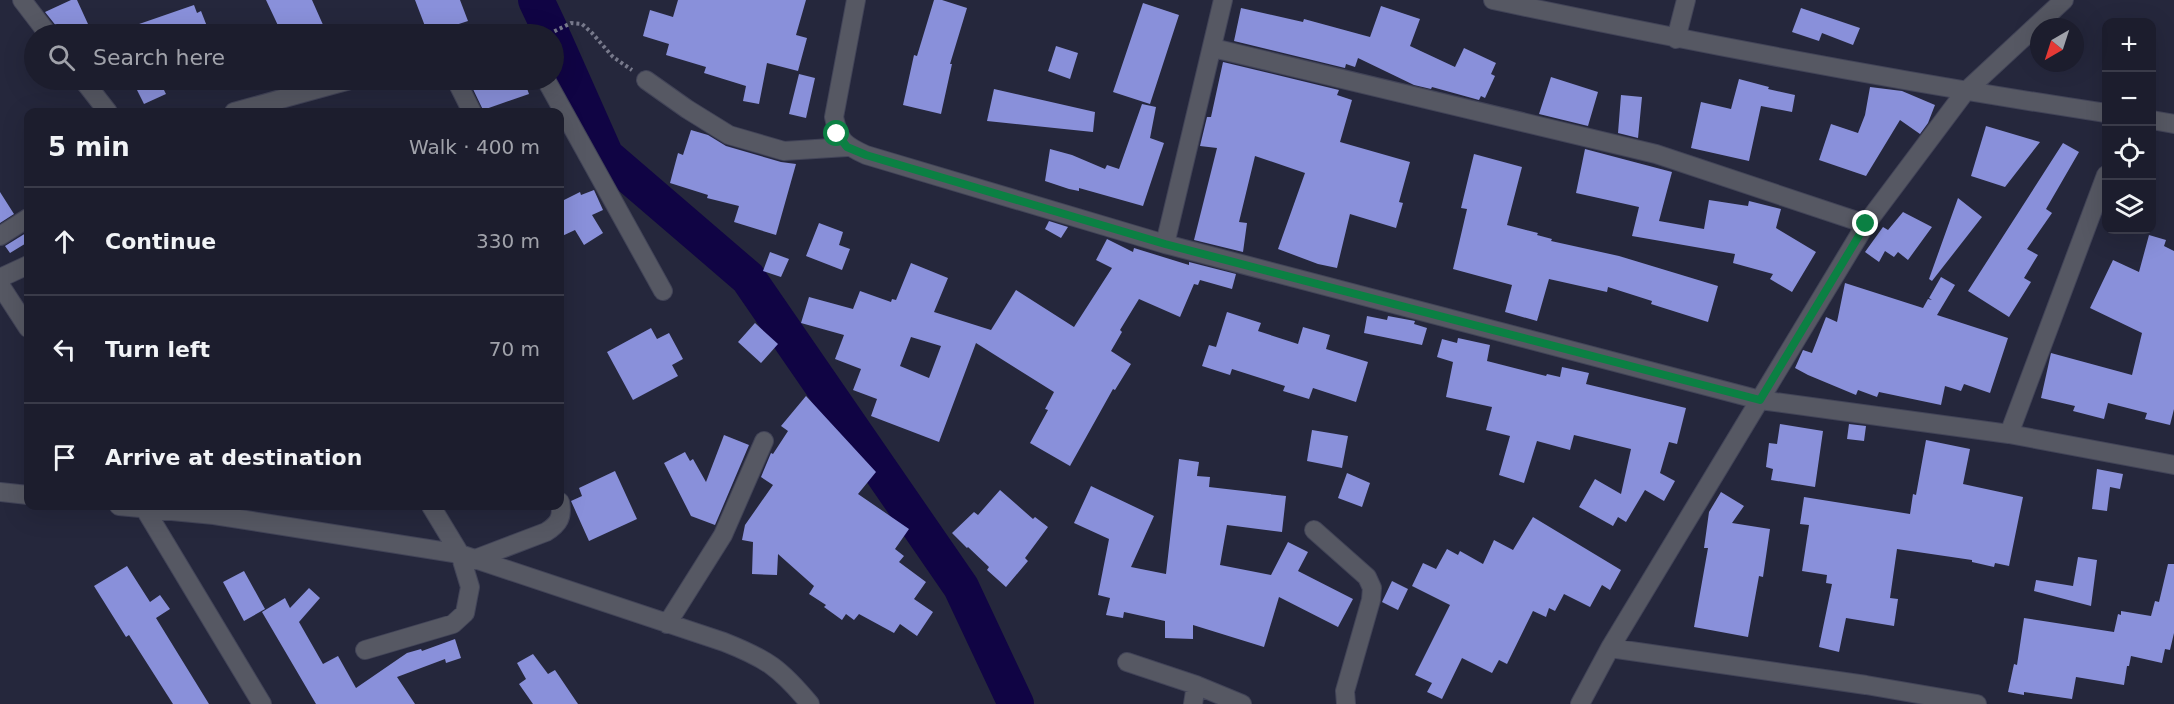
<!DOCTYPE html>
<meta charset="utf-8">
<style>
:root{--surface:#1c1d2d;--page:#292a39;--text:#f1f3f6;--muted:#a0a2aa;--line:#3a3b49}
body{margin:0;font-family:"DejaVu Sans",sans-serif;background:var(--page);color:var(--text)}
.controls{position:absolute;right:18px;top:18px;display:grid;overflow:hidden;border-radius:12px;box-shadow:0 6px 24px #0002}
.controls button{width:54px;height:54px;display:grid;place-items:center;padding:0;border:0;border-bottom:2px solid var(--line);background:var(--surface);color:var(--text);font:30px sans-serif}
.compass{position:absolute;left:2030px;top:18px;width:54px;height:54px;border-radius:50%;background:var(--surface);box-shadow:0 6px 24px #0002;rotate:219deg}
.stop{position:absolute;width:18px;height:18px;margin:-14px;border:4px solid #0b8043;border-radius:50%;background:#fff}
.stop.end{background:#0b8043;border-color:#fff;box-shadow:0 2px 6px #0008}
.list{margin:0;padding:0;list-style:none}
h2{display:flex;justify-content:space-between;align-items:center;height:78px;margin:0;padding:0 24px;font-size:26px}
h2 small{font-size:20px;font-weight:400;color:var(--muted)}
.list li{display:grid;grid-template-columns:39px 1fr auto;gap:18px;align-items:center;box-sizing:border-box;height:108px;padding:0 24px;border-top:2px solid var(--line)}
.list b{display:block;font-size:22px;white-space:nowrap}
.list em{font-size:20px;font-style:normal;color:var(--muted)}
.icon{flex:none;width:33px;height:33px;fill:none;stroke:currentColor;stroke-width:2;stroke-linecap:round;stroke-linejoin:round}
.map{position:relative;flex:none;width:2174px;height:704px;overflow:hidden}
.search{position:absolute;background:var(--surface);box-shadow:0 6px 24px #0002;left:24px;top:24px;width:540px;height:66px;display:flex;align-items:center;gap:15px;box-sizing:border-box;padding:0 21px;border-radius:33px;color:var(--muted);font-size:22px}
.panel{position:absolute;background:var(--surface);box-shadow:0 6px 24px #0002;left:24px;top:108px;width:540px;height:402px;border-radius:12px}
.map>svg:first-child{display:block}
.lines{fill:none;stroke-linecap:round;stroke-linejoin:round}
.river{stroke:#100444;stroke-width:36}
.building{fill:#8990da;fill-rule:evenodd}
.minor-casing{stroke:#424458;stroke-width:20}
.path{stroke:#77798b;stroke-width:4;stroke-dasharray:3 3;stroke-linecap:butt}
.minor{stroke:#565863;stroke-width:18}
.route{stroke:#0b8043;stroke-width:8}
</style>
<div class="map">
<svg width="2174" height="704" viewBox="0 0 2174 704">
<rect width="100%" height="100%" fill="#25273c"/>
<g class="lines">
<path class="river" d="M536 0 552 34
M554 39 606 156 748 278 961 587 1016 704"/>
</g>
<path class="building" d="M71 0H77L88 24 65 34H59L57 27 45 12Z
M266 0H312L324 27 308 34H282Z
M415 0H460L468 21 428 34Z
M678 0H806L796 35 807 38 798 71 767 63 759 104 743 101 746 86 704 73 706 67 666 55 669 44 643 36 650 10 673 17Z
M934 0H942L967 8 950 64H952L941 114 903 105 914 55 917 56Z
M1143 3 1179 15 1150 104 1113 92Z
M194 5 197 13 201 11 210 34H117L116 32Z
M1381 6 1420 19 1410 46 1455 67 1464 48 1496 63 1491 74 1495 76 1485 98 1481 96 1479 100 1432 87 1431 89 1414 85 1358 58 1355 67 1346 64 1345 68 1234 41 1241 8 1303 22 1304 19 1370 37Z
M1801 8 1860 28 1853 45 1822 33 1819 41 1792 32Z
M1056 46 1078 53 1070 79 1048 71Z
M1223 62 1339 90 1337 95 1352 100 1340 142 1410 162 1399 202 1403 203 1396 228 1350 214 1337 268 1318 264 1278 249 1305 173 1255 156 1239 222 1247 223 1243 252 1194 240 1217 148 1200 146 1207 117H1211Z
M799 74 815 78 806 118 789 114Z
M1551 77 1598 92 1588 126 1539 114Z
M1739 79 1769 87 1768 89 1795 95 1792 112 1761 106 1749 161 1691 148 1701 102 1731 109Z
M132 80H159L166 94 144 104Z
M493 80H524L529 94 483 110 472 87Z
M1870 87 1902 91 1935 105 1928 123 1920 134 1900 120 1866 176 1819 160 1831 124 1858 133 1865 115Z
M994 89 1095 112 1093 132 987 121Z
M1621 95 1642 97 1638 138 1618 133Z
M1142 104 1156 107 1150 138 1164 143 1143 206 1079 188V191L1069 189 1045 181 1050 149 1072 155 1105 169 1107 165 1119 169Z
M1986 126 2040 142 2005 187 1971 176Z
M691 130 708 135 726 146 781 162 796 164 776 235 734 222 739 206 707 198 708 195 670 183 678 153 683 155Z
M2063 143 2079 152 2046 209 2052 213 2027 249 2038 255 2024 278 2031 282 2009 317 1968 291Z
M1585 149 1672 172 1659 221 1704 229 1709 200 1748 206 1749 201 1781 209 1776 228 1816 252 1792 292 1770 279 1773 274 1733 263 1735 254 1632 236 1639 207 1576 193Z
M1474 154 1522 167 1507 225 1538 233 1537 235 1552 239 1551 241 1619 256 1718 286 1708 322 1651 304 1652 301 1608 287 1607 292 1549 279 1537 321 1505 312 1512 285 1453 269 1467 209 1461 208Z
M594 190 603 210 592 215 603 233 584 245 575 230 560 237V202L580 192 581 195Z
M0 192 14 214 0 223Z
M1958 198 1982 217 1932 281 1929 279Z
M1903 212 1932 227 1908 260 1898 252 1894 257 1885 251 1879 262 1865 252 1883 227 1888 230Z
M1049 221 1068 227 1061 238 1045 229Z
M819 223 843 232 839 245 850 249 842 270 806 256Z
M26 233 28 242 10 253 5 246Z
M2149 235 2166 240 2164 246 2174 251V409L2170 425 2145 419 2147 413 2108 403 2104 419 2073 411 2075 406 2041 398 2051 353 2132 375 2142 333 2090 308 2113 260 2139 272Z
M1107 239 1133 252 1134 248 1189 265V262L1236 274 1232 289 1200 280 1198 285 1194 284 1180 317 1139 299 1120 330 1122 332 1111 351 1131 364 1115 390 1113 389 1070 466 1030 443 1048 410 1045 409 1054 392 976 343 939 442 871 416 877 399 853 390 861 369 835 359 844 335 801 323 809 297 853 309 860 291 891 302 892 299 896 300 911 263 948 278 934 312 991 330 1016 290 1074 327 1112 268 1096 260ZM911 337 941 346 929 378 900 366Z
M770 252 789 259 781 277 763 271Z
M1941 277 1955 285 1937 315 2008 338 1990 393 1964 384 1961 391 1945 386 1941 405 1879 392 1877 397 1858 390 1856 395 1808 375 1795 368 1803 350 1812 353 1826 317 1837 322 1845 283 1923 308 1928 299 1932 300 1929 298Z
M1227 312 1261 323 1258 331 1298 344 1303 327 1330 335 1326 349 1368 362 1356 402 1313 388 1309 399 1283 391 1285 386 1232 369 1230 375 1202 366 1209 345 1216 347Z
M1367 316 1387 320 1388 316 1415 321 1414 324 1427 328 1422 345 1364 333Z
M755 323 778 344 761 363 738 342Z
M651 328 657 339 669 333 683 359 672 365 678 376 633 400 607 352Z
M1458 338 1490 345 1487 361 1546 376 1547 374 1560 377 1562 367 1589 373 1586 384 1686 408 1677 444 1669 442 1660 473 1675 481 1664 501 1645 490 1626 522 1618 517 1613 526 1579 507 1595 479 1621 494 1631 449 1574 435 1570 450 1537 441 1524 483 1499 475 1510 436 1486 430 1492 407 1446 397 1453 362 1437 357 1442 339 1457 343Z
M806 396 876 472 858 494 909 529 895 549 904 556 899 562 926 582 914 599 933 612 917 636 900 624 894 633 859 614 854 620 846 614 842 620 824 607 826 605 809 594 814 586 778 554 777 575 752 574 753 542 742 540 745 525 773 485 761 477 771 453 773 454 788 431 781 426Z
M1780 424 1823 431 1815 487 1771 480 1773 469 1766 467 1769 443 1777 444Z
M1849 424 1866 426 1864 441 1847 439Z
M1312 430 1348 436 1342 468 1307 461Z
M724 435 749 445 715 525 691 516 664 463 685 452 690 461 693 459 706 482Z
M1926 440 1970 449 1963 484 2023 497 2009 566 1995 563 1994 567 1972 562V560L1897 549 1890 598 1898 599 1894 626 1846 618 1839 652 1819 647 1832 584 1826 583 1827 575 1802 571 1809 525 1800 524 1804 497 1910 514 1913 494 1916 495Z
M1179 459 1199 462 1197 476 1210 477 1209 487 1286 496 1282 532 1227 525 1220 565 1271 575 1288 542 1308 552 1298 571 1353 599 1338 627 1279 597 1264 647 1193 625V639L1165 638V621L1124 612 1123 618 1106 615 1110 598 1098 595 1109 539 1074 523 1091 486 1154 516 1131 567 1166 574Z
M2097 469 2123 474 2120 489 2110 487 2107 511 2092 509Z
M615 471 637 519 589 541 571 501 582 496 579 488Z
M1347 473 1370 483 1362 507 1338 498Z
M1000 490 1033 519 1035 517 1048 527 1025 558 1028 561 1006 587 987 570 989 567 968 547 967 548 952 533 974 512 978 515Z
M1721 492 1744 506 1732 523 1770 529 1763 577 1759 576 1748 637 1694 627 1708 548H1704L1709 512Z
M1533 517 1621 570 1610 590 1602 585 1590 607 1564 594 1555 611 1549 608 1546 617 1533 611 1507 664 1499 660 1492 673 1462 658 1442 699 1427 692 1432 683 1415 675 1450 605 1412 586 1423 563 1436 569 1447 549 1458 555 1460 551 1483 564 1494 540 1513 550Z
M2078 557 2097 560 2091 606 2034 591 2036 580 2073 586Z
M2168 564H2174V633L2170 650 2165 649 2162 663 2131 656 2129 666H2127L2124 685 2076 677 2072 699 2024 692V695L2008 692 2014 664 2017 665 2024 618 2114 632 2118 614 2121 615V611L2151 616 2155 601 2159 602Z
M127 566 150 602 160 595 170 609 156 618 209 704H173L129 635 126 637 94 586Z
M244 571 265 609 244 621 223 582Z
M1392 581 1408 589 1398 610 1382 602Z
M309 588 320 598 299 622 323 664 338 656 356 688 407 653 421 649 422 651 455 639 461 658 446 663 445 659 397 677 415 704H316L262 612 285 598 290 608Z
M533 654 548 674 555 670 578 704H533L519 684 526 679 517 663Z"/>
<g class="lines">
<defs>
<path id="minor" d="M22 0 48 34
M856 0 834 117C839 141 844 145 866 155L1165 244 1760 400 2009 434 2174 465
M1493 0C1696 43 1901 82 2106 113
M1676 39 1686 0
M1213 48 1656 154 1866 224
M83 80 108 112
M456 80 472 112
M546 80 663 291
M646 80 687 109 729 135 784 151 847 147
M234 112 350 80
M2152 120 2174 124
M0 236 28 218
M1165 244 1223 0
M0 278 28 265
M0 285 28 328
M2009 434 2106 175
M0 492 28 495
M119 506 214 515 460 554 724 642C767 659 780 668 810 704
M143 506 262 704
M1314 530 1367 577 1372 588 1371 600 1345 691 1346 704
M475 559 546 532C559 524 563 517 560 502
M667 624 723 535 764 441
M1610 648 1866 685 1977 704
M365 650 453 624 465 613 470 587 460 554 431 506
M1127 662 1196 685 1242 704
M1193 704 1196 685
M1580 704 1610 648 1866 224 1965 92 2064 0"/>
</defs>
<use href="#minor" class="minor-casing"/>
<path class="path" d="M549 34 571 23 582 24 592 33 613 57 632 70"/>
<use href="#minor" class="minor"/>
</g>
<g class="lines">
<path class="route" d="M837 134 847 147 866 155 1165 244 1760 400 1866 224"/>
</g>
</svg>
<div class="controls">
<button>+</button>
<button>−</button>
<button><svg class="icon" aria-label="locate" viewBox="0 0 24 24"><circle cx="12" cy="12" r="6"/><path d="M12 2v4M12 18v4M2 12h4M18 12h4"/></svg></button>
<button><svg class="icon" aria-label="layers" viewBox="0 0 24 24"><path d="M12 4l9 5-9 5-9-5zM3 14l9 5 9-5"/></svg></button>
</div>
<svg class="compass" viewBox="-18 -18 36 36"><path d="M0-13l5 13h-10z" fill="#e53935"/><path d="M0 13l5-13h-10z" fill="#a0a2aa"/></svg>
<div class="stop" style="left:837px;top:134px"></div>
<div class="stop end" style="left:1866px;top:224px"></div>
<div class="search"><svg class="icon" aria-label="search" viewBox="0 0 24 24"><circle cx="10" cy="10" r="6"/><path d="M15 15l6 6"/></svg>Search here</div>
<section class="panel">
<h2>5 min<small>Walk · 400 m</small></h2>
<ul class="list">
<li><svg class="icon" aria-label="ahead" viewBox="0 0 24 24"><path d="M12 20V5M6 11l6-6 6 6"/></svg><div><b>Continue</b></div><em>330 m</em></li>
<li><svg class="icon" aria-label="left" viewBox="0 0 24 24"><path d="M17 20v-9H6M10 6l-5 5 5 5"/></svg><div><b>Turn left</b></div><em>70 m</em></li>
<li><svg class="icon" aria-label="arrive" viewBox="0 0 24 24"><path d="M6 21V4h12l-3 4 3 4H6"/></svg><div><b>Arrive at destination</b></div></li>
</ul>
</section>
</div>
